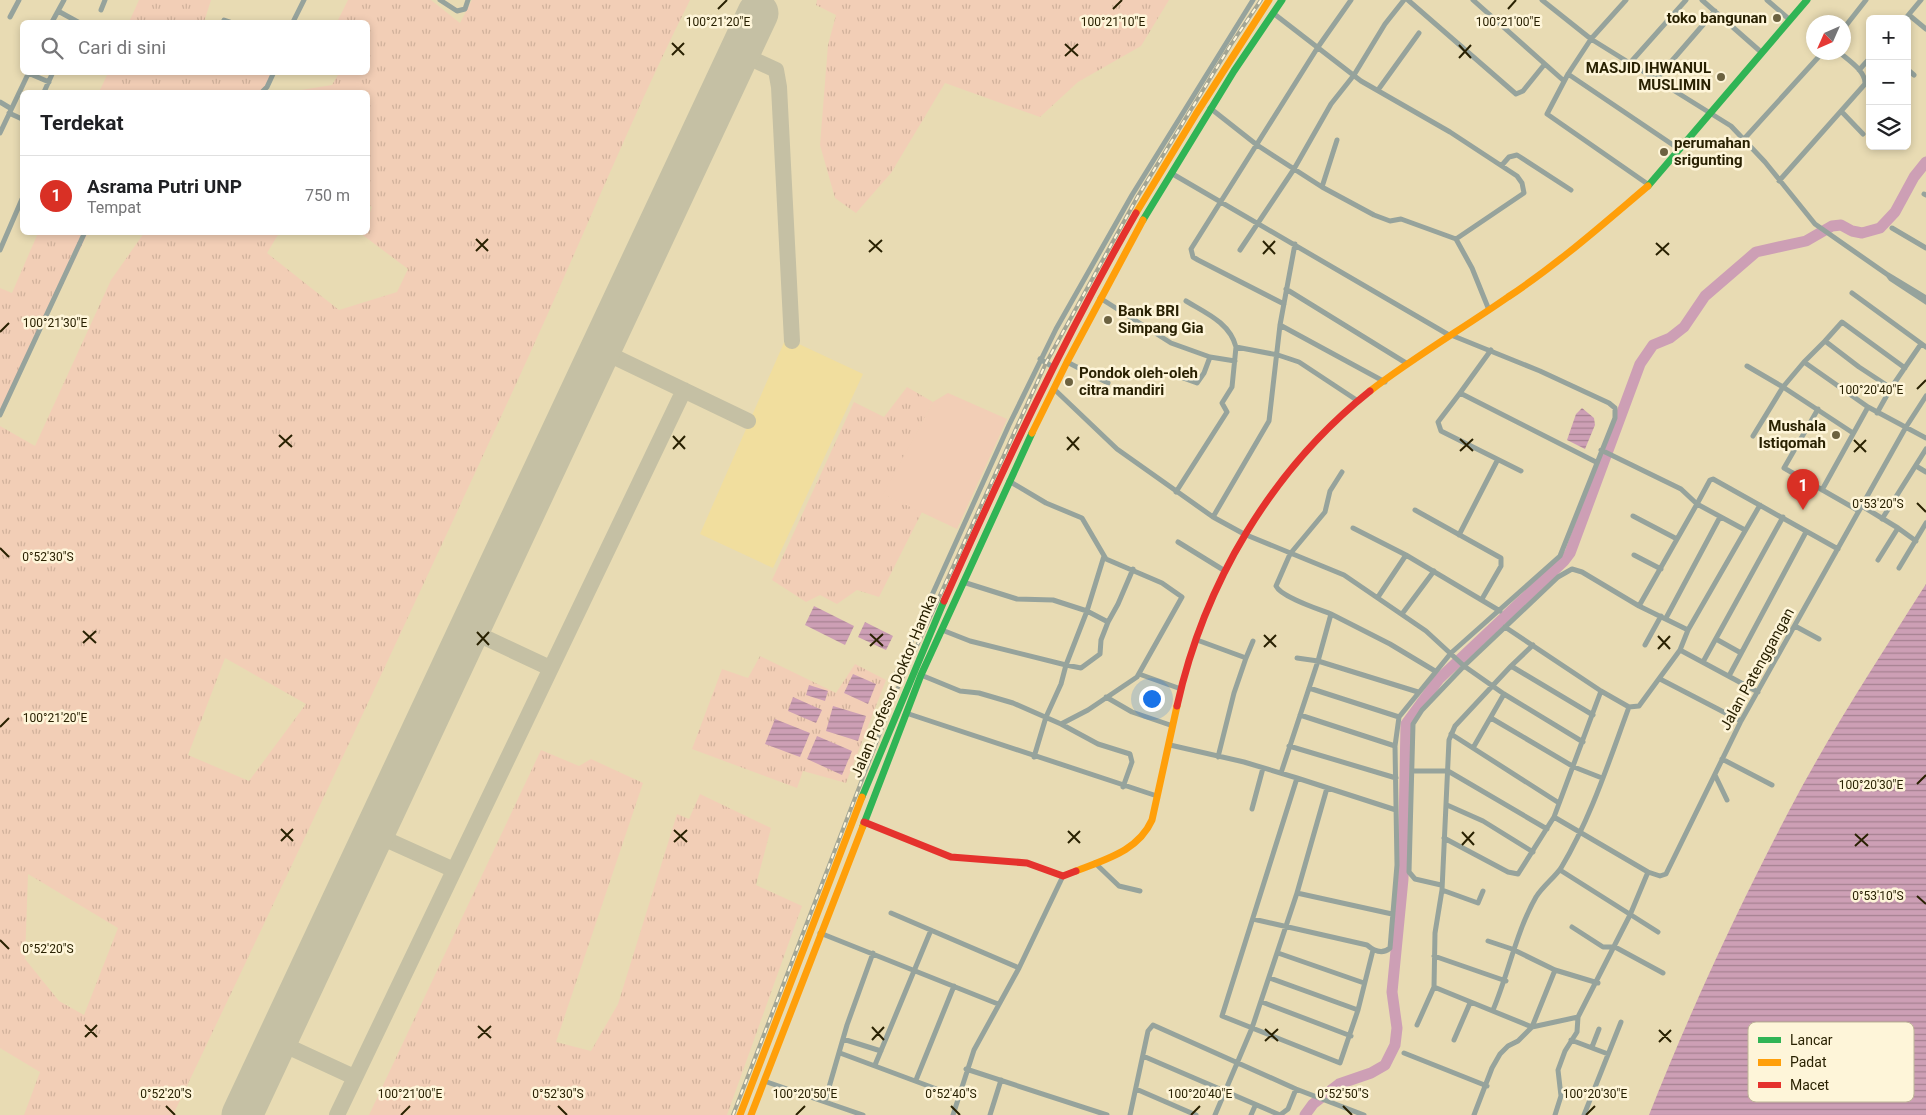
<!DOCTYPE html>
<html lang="id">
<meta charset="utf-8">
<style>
:root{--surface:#fff;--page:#f2f2f2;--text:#202124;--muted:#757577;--line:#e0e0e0;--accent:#d93025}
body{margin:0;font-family:Roboto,sans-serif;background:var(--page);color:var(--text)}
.controls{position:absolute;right:15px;top:15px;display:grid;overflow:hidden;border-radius:8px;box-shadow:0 2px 8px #0003}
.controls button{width:45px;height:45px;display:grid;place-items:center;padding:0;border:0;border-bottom:1px solid var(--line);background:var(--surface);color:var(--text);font:25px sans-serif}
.compass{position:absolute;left:1806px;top:15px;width:45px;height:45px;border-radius:50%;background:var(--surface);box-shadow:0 2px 8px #0003;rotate:225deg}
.you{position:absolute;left:1151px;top:698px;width:18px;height:18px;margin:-12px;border:4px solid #fff;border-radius:50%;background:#1a73e8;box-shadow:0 0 0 8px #1a73e833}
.badge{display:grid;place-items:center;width:32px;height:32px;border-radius:50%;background:var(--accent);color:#fff;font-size:16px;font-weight:700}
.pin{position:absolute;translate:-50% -41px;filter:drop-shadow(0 1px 2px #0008)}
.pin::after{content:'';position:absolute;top:26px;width:18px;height:15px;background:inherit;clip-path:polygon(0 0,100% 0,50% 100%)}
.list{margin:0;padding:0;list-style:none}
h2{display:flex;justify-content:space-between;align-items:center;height:65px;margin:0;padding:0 20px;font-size:21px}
h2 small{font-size:16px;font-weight:400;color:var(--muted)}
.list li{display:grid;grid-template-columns:32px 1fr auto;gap:15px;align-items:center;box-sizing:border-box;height:80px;padding:0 20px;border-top:1px solid var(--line)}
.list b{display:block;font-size:19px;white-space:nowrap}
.list p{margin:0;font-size:16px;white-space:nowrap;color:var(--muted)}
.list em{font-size:16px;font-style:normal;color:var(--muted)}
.icon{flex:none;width:28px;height:28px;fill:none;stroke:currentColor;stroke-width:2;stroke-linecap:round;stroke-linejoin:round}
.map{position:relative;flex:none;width:1926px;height:1115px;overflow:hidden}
.search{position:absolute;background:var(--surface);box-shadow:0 2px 8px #0003;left:20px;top:20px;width:350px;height:55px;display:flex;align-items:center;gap:12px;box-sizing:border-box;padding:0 18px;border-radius:8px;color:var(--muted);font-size:19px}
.panel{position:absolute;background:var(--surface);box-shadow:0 2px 8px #0003;left:20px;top:90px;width:350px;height:145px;border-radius:8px}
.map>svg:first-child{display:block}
.built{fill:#f1de9e}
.grass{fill:url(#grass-tufts);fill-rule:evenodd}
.pitch{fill:#f2ceb6}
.water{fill:url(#water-rules)}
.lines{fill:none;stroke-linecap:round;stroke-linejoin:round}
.river{stroke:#cd9fb5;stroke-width:11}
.taxiway{stroke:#c5c0a4;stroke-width:16}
.runway{stroke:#c5c0a4;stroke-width:41}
.street{stroke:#96a39c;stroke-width:5}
.fast{stroke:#30b455;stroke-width:7}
.slow{stroke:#ff9f0a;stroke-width:7}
.jam{stroke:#e5322d;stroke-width:7}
.rail-casing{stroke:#a2a594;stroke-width:4}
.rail{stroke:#fef5d9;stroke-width:2;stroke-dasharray:5.5;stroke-linecap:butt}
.ticks{fill:none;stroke:#292102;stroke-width:2}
.poi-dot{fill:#6c6240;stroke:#fef5d9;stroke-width:2}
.labels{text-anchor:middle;stroke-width:5;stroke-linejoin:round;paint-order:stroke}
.poi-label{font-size:15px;font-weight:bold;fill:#292102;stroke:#fef5d9;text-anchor:end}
.street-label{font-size:15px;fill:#292102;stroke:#fef5d9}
.key{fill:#fef5d9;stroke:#beb598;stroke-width:1}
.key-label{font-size:14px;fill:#292102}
.ticks-label{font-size:12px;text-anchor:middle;fill:#292102;stroke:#fef5d9;stroke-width:5;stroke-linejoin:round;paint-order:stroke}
</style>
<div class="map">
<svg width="1926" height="1115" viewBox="0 0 1926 1115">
<defs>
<pattern id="grass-tufts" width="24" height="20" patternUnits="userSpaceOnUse" patternTransform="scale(1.25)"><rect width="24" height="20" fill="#f2ceb6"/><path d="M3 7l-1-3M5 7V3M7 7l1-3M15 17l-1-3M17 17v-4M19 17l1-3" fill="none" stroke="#d0b19b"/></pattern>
<pattern id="water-rules" width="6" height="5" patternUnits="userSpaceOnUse" patternTransform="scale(1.25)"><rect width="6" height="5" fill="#cd9fb5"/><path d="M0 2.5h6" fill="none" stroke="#a68191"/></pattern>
</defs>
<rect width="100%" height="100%" fill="#e8dbb3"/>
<path class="built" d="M786 338 863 374 773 568 700 534Z"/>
<path class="grass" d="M139 0H211L204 22H129Z
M348 0H431L460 23 472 0H690C631 118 582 240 527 360 411 613 293 864 173 1115H24L40 1072 0 1048V426L35 446 111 280 144 233H279L267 253 339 310 397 292 408 269 360 233 368 232V217L372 207 368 205V92H299L301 90 332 85 339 73 368 72V22H337ZM225 658 306 704 249 781 188 755ZM28 874 118 928 84 1015 59 1001 25 959Z
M817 0H1169L1141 46 1078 82 1040 117 945 83 891 173 856 213 835 198 820 145 828 45 836 15 816 5Z
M108 73H274L265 92H99Z
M38 233H88L0 416V288L12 293Z
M907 387 933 402 884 494 922 512 879 597 857 590 837 604 820 595 806 602 772 580 854 402 884 417Z
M760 656 836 693 855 664 886 680 846 783 803 771 797 788 692 749 722 669 748 678Z
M541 750 579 766 591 759 643 783 556 1042 591 1051 618 1004 677 814 689 819 700 794 771 828 756 885 802 906 727 1115H369Z"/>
<path class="pitch" d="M948 393 1007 419 957 529 883 494 933 402Z"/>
<path class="water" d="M1582 408 1594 418 1595 425 1585 449 1567 440 1576 414Z
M1926 584V1115H1649C1690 1011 1738 908 1790 809 1831 731 1879 658 1926 584Z
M814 606 854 626 845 645 805 625Z
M865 622 893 636 886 650 858 637Z
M853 674 876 684 868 704 844 693Z
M809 685 828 691 825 701 806 695Z
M793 697 822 710 816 723 788 711Z
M833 706 866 716 858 741 826 731Z
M775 719 810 733 800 757 765 744Z
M817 736 852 751 842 775 807 759Z"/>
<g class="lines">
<path class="river" d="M1305 1115 1313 1104 1339 1084 1371 1073 1385 1065 1395 1045 1397 1028 1392 992 1403 879 1406 724 1439 679 1564 561 1570 553 1640 364 1653 345 1670 338 1684 327 1705 296 1756 252 1806 241 1832 226 1841 225 1852 231 1862 233 1880 228 1895 212 1914 177 1926 162"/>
<path class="taxiway" d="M739 53 776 70 779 87 792 341
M600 350 748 421
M469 630 550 668
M374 834 454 870
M276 1041 354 1077
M337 1115 684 390"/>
<path class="runway" d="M242 1115 758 13"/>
<path class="street" d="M440 0 457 11 465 9 468 0
M1408 0 1516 94 1523 91 1544 65
M1473 0 1564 81
M1542 0 1591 39 1731 126 1765 162 1815 224 1888 275 1926 298
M1626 0 1591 39 1568 74 1547 114 1649 185
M1702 0 1761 52
M1767 0 1790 20
M101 10 105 0
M58 11 78 22
M1273 13 1361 81 1450 132 1517 176 1522 183 1524 193 1456 239
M1909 15 1926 29
M10 17 19 0
M1905 19 1921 0
M224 20 230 22
M52 22 64 0
M293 22 304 0
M1844 28 1866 0
M1630 63 1686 0
M1907 69 1914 75
M1859 70 1870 58
M28 73 49 82
M1568 74 1679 149
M1657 78 1715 11
M1378 90 1419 33
M44 92 53 72
M262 92 267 87 274 72
M0 102 10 108
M1210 108 1257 145 1322 187 1374 215 1390 221 1401 219 1456 239 1472 268 1489 310
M1841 111 1863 134
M9 113 22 119
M0 133 29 72
M1744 139 1823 52
M1502 165 1509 157 1517 155 1571 190
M1171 173 1449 335
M1779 181 1865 84C1866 71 1848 60 1839 52
M1322 187 1337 140
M1924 194 1926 195
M1892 228 1926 248
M0 250 22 199
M1240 250 1294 169 1331 104 1354 75 1385 24 1404 0
M1888 275 1891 279 1926 302
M1286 289 1406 363
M1852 293 1926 347
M1100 298 1171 343 1210 357 1235 361
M1186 301C1206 313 1230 323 1236 347
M1284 304 1198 260 1193 257 1191 249 1318 47 1351 0
M1280 325 1385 382
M1825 341 1842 322 1905 368
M1491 350 1460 393 1596 462
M1040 359 1053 367
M1067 362 1108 383
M1804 362 1825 341 1859 367 1891 388 1877 413
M1747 366 1783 387 1804 362 1868 407 1926 438
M1172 374 1197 383 1204 373 1210 357
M1891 388 1921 344
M1054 389 1117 449 1213 517 1244 534 1344 575 1426 631 1464 666 1504 694 1583 742
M1460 393 1438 422 1441 431 1521 471
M1818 409 1784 468 1859 511
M0 415 85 232
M1753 436 1783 387 1853 433
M1601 450 1681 489 1697 504 1710 480 1713 479 1838 549
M1916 466 1926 472
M1009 481 1046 503 1082 518 1106 559 1162 583 1182 597 1137 677 1088 710 1061 724
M1822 490 1868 407
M1176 492 1227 412 1222 403 1232 387 1236 347 1278 355 1299 362 1358 401
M1862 506 1898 528 1878 560
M1415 510 1501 558V566L1482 599
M1633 516 1677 539
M1213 517 1269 421 1280 325 1295 244
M1882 519 1926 449
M1353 528 1406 555 1500 611
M1898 528 1916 541
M1459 535 1497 461
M1178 542 1225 571
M1634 555 1661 569
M1104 556 1087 611 1108 622 1118 604 1133 569
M1899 568 1926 523
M1378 597 1406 555
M1639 606 1697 504 1745 530
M1331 614C1318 609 1281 597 1276 586L1290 554 1325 512 1330 491 1342 472
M1402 614 1434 571
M1666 618 1720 517
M1795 626 1819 639
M1505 627 1601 691 1629 707 1639 706 1680 650 1688 630 1760 505
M942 630 970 641 1066 665 1087 611 1053 600 1017 599 963 582
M1716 639 1741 653
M1197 640 1246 658 1234 693 1218 757
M1645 645 1661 616
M1680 650 1758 692
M1246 658 1253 641
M1297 658 1318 661 1418 692
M1703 662 1783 517
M1511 666 1533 645
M1139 674 1181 689
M921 675 960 691 979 693 1013 703 1061 724 1098 744 1130 754 1132 762 1123 787
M1729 676 1806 532
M894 679 1009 425 1056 329 1132 195 1253 0
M1660 679 1741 721
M1309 688 1399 717
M1106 697 1132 712 1173 726
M906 713 1157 796
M1300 715 1395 746
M1491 718 1574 767 1602 778
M1451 734 1559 803
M1170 745 1244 762 1297 778
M1289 746 1396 778
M1473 748 1504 694
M1034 757 1046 717 1061 684 1066 665 1081 668 1100 654 1101 640 1108 622
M1722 759 1772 785
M1413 771H1448L1547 829
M1281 773 1318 661 1331 614 1390 644 1435 671
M1715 775 1727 800
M1327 788 1297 893 1392 914
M1447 805 1483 821 1533 852
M1252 809 1263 768
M1554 817 1648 872 1660 876 1666 874 1741 721 1906 427 1926 396
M1444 838 1508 872 1518 874 1554 817 1601 691
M1095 863 1119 886 1140 891
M1560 870 1658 932
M1441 885 1415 879 1409 872 1413 724 1422 710 1464 666 1558 577 1572 569 1582 572 1639 606 1688 630
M1442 890 1478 903 1483 891
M891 913 1019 968
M1253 919 1367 945C1374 951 1382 955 1390 948L1397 865 1395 746 1399 717 1451 653 1560 556 1615 418V408L1609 403 1540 371 1451 335
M1572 927 1603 947H1615L1663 973
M820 933 998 1004
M1488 941 1512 949 1555 970 1598 983
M1373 950 1358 1010 1340 1063 1222 1016 1297 778 1396 810
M1278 953 1364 983
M1434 956 1506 981
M1270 978 1358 1010
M1434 987 1532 1027 1578 1017 1630 915 1648 872
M1262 1002 1351 1036
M1493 1010C1509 972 1516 932 1536 897 1543 886 1554 878 1561 868 1591 818 1609 761 1629 707
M1417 1025 1434 987 1435 933 1442 890 1449 740 1455 726 1511 666 1593 715
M843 1039 881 1051
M1454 1040 1470 1003
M1571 1040 1608 1054
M1592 1047 1599 1029
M840 1053 958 1097
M1404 1053 1487 1086
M1143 1056 1280 1115
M875 1065 931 930
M966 1069 1107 1115
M916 1080 954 986
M764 1081 863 1115
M1136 1089 1196 1115
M825 1101 847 1025 873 953
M953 1115 974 1050 1019 968 1063 876
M990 1115 1001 1080
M1130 1115 1148 1031 1153 1025 1296 1089 1364 1115
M1215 1115 1252 1028 1297 893
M1251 1115 1255 1106
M1280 1115 1288 1109 1296 1089
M1474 1115 1492 1068 1500 1054 1508 1046 1518 1041 1532 1027 1555 970
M1555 1115 1561 1096 1558 1070 1565 1051 1577 1032 1578 1017
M1584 1115 1621 1022"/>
<path class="fast" d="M1648 186 1807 0
M1143 220 1234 71 1282 0
M862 797 944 601
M863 826 921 675 1032 433"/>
<path class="slow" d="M1136 213 1196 114 1269 0
M1370 391C1414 357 1462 329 1508 297 1558 264 1603 224 1648 186
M1032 433 1067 362 1143 220
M1076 871C1106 859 1138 851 1152 820L1177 706
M740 1115 862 797
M751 1115 863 826"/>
<path class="jam" d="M944 601C1003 469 1064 338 1136 213
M1177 706C1204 584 1271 470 1370 391
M864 822 951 857 1027 863 1063 876 1076 871"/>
<defs>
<path id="rail" d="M733 1115 895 694 1046 363 1138 196 1230 46 1261 0"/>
</defs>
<use href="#rail" class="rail-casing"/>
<use href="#rail" class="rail"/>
</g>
<path class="ticks" d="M718 9 727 0M1113 9 1122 0M1508 9 1516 0M672 43 684 55M1065 44 1078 56M1459 45 1471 58M672 55 684 43M1065 56 1078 44M1459 58 1471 45M476 239 488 251M869 240 882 252M1263 241 1275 254M1656 243 1669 255M476 251 488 239M869 252 882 240M1263 254 1275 241M1656 255 1669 243M0 332 9 323M1917 389 1926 380M279 435 292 447M673 436 685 449M1067 437 1079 450M1460 439 1473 451M1854 440 1866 452M279 447 292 435M673 449 685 436M1067 450 1079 437M1460 451 1473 439M1854 452 1866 440M1917 503 1926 512M0 548 9 557M83 631 96 643M477 632 489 645M870 634 883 646M1264 635 1276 647M1658 636 1670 649M83 643 96 631M477 645 489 632M870 646 883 634M1264 647 1276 635M1658 649 1670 636M0 727 9 718M1917 784 1926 775M281 829 293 841M674 830 687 842M1068 831 1080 843M1462 832 1474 845M1855 834 1868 846M281 841 293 829M674 842 687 830M1068 843 1080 831M1462 845 1474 832M1855 846 1868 834M1917 896 1926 904M0 940 9 949M85 1025 97 1037M478 1026 491 1038M872 1027 884 1040M1265 1029 1278 1041M1659 1030 1671 1042M85 1037 97 1025M478 1038 491 1026M872 1040 884 1027M1265 1041 1278 1029M1659 1042 1671 1030M166 1106 175 1115M558 1106 567 1115M951 1106 960 1115M1343 1106 1352 1115M401 1115 410 1106M796 1115 805 1106M1191 1115 1200 1106M1586 1115 1595 1106"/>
<g class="poi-dot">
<circle cx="1777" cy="18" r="5"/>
<circle cx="1721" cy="77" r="5"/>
<circle cx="1664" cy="152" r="5"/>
<circle cx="1108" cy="320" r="5"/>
<circle cx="1069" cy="382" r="5"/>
<circle cx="1836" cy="435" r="5"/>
</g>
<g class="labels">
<g class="poi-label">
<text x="1767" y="23">toko bangunan</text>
<text x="1711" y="73">MASJID IHWANUL<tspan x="1711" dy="17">MUSLIMIN</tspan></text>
<text x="1674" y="148" text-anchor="start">perumahan<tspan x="1674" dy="17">srigunting</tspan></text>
<text x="1118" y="316" text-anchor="start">Bank BRI<tspan x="1118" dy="17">Simpang Gia</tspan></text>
<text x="1079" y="378" text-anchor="start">Pondok oleh-oleh<tspan x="1079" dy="17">citra mandiri</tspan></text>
<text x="1826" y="431">Mushala<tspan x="1826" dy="17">Istiqomah</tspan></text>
</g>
<g class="street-label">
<text transform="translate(1757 669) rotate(-61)" y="5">Jalan Patenggangan</text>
<text transform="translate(894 686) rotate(-67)" y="5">Jalan Profesor Doktor Hamka</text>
</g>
</g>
<rect x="1748" y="1022" width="166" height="80" rx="8" class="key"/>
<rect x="1758" y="1037" width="23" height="6" fill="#30b455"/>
<rect x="1758" y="1059" width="23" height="7" fill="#ff9f0a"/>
<rect x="1758" y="1082" width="23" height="6" fill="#e5322d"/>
<g class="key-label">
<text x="1790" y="1045">Lancar</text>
<text x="1790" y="1067">Padat</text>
<text x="1790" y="1090">Macet</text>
</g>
<g class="ticks-label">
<text x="718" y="26">100°21'20"E</text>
<text x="1113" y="26">100°21'10"E</text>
<text x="1508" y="26">100°21'00"E</text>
<text x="55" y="327">100°21'30"E</text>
<text x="1871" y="394">100°20'40"E</text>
<text x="1878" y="508">0°53'20"S</text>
<text x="48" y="561">0°52'30"S</text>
<text x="55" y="722">100°21'20"E</text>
<text x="1871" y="789">100°20'30"E</text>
<text x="1878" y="900">0°53'10"S</text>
<text x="48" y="953">0°52'20"S</text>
<text x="410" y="1098">100°21'00"E</text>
<text x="805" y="1098">100°20'50"E</text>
<text x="1200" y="1098">100°20'40"E</text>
<text x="166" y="1098">0°52'20"S</text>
<text x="558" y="1098">0°52'30"S</text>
<text x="951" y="1098">0°52'40"S</text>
<text x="1343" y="1098">0°52'50"S</text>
<text x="1595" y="1098">100°20'30"E</text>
</g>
</svg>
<div class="controls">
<button>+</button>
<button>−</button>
<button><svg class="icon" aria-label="layers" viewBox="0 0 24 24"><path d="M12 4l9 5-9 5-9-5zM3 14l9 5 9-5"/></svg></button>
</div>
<svg class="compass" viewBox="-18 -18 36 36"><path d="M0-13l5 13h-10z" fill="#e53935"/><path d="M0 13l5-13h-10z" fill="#757577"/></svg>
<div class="you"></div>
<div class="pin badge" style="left:1803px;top:510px">1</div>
<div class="search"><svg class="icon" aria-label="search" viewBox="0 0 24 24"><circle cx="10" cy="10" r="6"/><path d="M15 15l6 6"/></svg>Cari di sini</div>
<section class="panel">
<h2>Terdekat<small></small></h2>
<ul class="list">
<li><span class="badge">1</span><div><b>Asrama Putri UNP</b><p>Tempat</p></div><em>750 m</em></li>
</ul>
</section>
</div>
